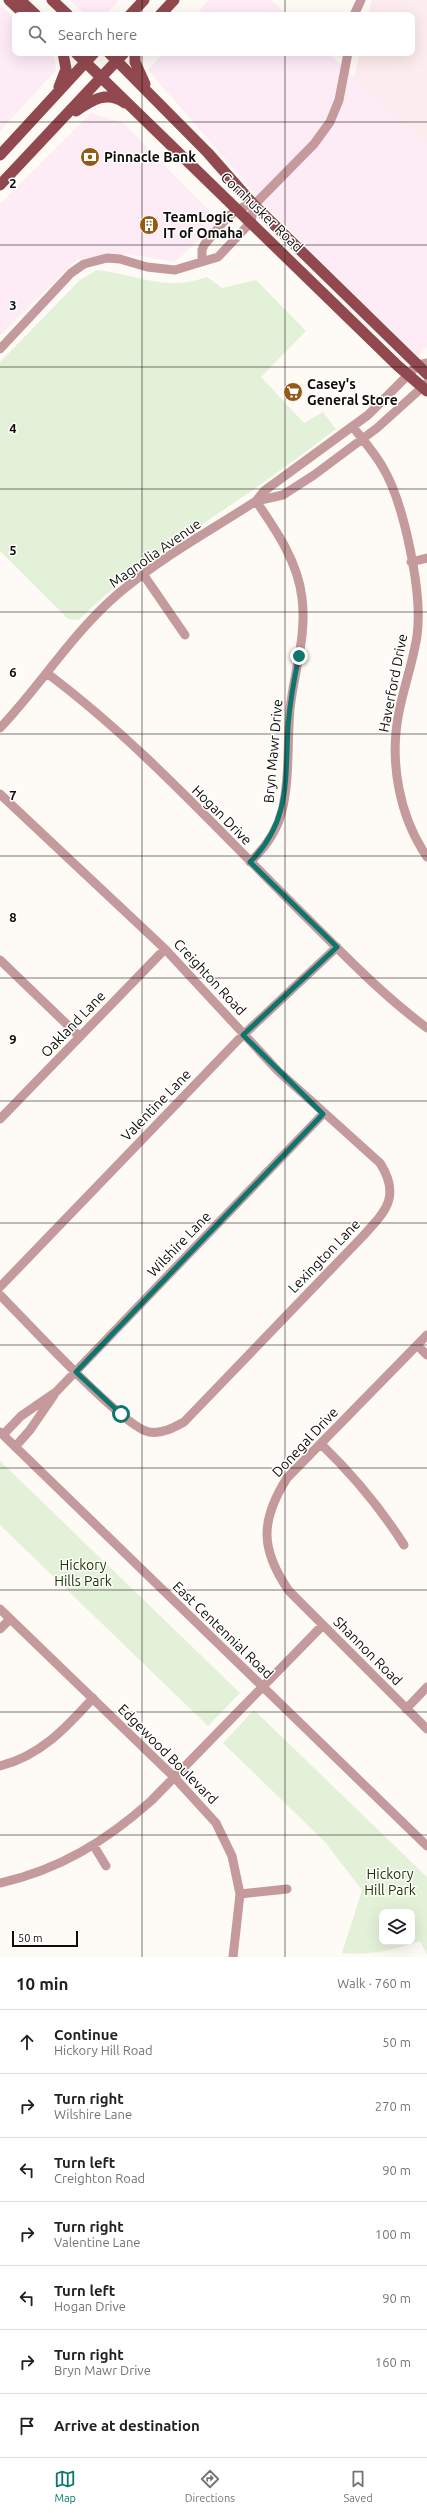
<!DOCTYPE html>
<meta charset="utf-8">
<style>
:root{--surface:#fff;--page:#f2f2f2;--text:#202124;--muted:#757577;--line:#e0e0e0;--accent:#0f766e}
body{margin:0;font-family:Ubuntu,sans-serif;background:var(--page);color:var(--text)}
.controls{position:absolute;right:12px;bottom:12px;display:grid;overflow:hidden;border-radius:8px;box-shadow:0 4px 16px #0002}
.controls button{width:36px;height:36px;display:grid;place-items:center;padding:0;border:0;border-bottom:1px solid var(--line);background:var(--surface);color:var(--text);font:20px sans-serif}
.scale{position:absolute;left:12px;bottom:10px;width:66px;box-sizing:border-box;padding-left:4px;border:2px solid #100d09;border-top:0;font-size:11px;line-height:14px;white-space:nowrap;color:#100d09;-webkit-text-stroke:3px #fff;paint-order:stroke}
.stop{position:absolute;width:12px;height:12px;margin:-9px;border:3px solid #0f766e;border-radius:50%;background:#fff}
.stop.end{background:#0f766e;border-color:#fff;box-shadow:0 1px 4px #0008}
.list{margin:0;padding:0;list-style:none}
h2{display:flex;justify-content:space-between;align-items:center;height:52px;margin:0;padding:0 16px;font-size:17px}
h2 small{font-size:13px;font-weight:400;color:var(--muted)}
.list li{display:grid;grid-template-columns:26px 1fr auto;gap:12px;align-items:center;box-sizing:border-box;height:64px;padding:0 16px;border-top:1px solid var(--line)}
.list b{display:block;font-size:15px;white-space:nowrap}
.list p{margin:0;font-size:13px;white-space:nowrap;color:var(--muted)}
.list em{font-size:13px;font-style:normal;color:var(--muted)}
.icon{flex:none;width:22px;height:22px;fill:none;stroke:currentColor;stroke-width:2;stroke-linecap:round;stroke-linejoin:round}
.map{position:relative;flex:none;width:427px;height:1957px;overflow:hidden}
.search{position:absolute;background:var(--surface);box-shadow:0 4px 16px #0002;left:12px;right:12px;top:12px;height:44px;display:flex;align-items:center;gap:10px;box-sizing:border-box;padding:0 14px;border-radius:8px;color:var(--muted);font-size:15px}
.sheet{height:500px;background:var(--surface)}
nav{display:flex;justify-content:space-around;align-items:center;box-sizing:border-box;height:56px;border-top:1px solid var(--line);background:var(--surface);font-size:11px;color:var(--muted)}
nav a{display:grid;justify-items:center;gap:2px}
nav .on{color:var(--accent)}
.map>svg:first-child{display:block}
.commercial{fill:#fdebf6}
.industrial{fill:#fdeced}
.green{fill:#e4f1d9;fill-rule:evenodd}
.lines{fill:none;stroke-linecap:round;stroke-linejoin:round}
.minor{stroke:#c59a9c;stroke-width:9}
.major{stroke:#91494f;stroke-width:11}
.route{stroke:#0f766e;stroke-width:5}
.grid{fill:none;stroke:#100d09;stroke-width:1;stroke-opacity:0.55}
.labels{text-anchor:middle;stroke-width:3;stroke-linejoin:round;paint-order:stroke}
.poi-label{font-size:14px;font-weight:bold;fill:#100d09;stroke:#fff;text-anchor:start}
.street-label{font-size:14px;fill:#100d09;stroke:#fff}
.park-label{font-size:14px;fill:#203800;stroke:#fff}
.grid-label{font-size:13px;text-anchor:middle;font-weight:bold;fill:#100d09;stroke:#fff;stroke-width:3;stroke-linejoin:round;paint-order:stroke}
</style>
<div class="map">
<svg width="427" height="1957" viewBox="0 0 427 1957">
<rect width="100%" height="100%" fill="#fefaf5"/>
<path class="commercial" d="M70 0H119L105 15H86Z
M209 0H271L287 15H196Z
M0 4 15 19V53H50L54 57 56 70 0 131Z
M163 53H328L427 144V346L418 356 270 211 148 70Z
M91 113 122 122 219 221 175 262 129 254 77 259 0 336V204Z"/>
<path class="industrial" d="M372 0H427V144L354 78 360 53H412V15H368Z"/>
<path class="green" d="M97 270C139 275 165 292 207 277L222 288 256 280 306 331 261 377 304 423 323 412 336 429C299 457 261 485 222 511 172 545 121 577 79 620L68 619 0 551V362L80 280Z
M0 1461 240 1693 208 1726 0 1525Z
M254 1710 427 1877V1955L420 1941C394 1950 369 1956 342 1953L362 1890 325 1842 223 1743ZM382 1912H412V1942H382Z"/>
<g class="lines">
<path class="minor" d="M354 15 361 0
M202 260V250L204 245C218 230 232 204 254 205
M0 349 71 273 84 264 107 258 120 259 147 267 175 270 218 257 251 222 254 205 314 144 330 122 339 100 348 53
M353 427C363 440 374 452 382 466 404 502 423 594 417 636 413 662 404 686 399 712 389 761 399 816 427 857
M256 501 283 495 314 475 377 428 427 383
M411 562 427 558
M143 574 185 635
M48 674C144 746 225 838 311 922 348 959 385 997 427 1028
M0 728C41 685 73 632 119 593 160 558 210 531 256 501L264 491 368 415 418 365 427 363
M0 794 165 949 278 1071 380 1163C401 1196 386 1211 363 1236L184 1422C173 1428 162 1434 149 1432 124 1428 24 1319 0 1295
M250 862C265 848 277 831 282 811 290 778 287 743 290 709 294 672 307 636 302 598 298 562 276 530 256 501
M0 960 80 1037
M0 1119 165 949
M0 1287 239 1039 337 947
M427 1335 287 1478C260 1521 260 1549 289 1591L427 1729
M417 1345 427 1355
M0 1432 427 1846
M3 1435 21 1416 56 1392 323 1114
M321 1444C353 1475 380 1507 404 1545
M15 1447 30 1430 54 1395
M0 1609 174 1777 216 1823 232 1856 240 1894 233 1957
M0 1629 10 1619
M406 1709 427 1687
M0 1766C40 1756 66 1728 93 1698
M94 1846 106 1866
M0 1883C59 1870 106 1841 151 1801L323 1625
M240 1894 287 1889"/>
<path class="major" d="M9 0 25 15
M20 0 36 15
M52 0 68 15
M130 15 144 0
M160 15 174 0
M76 53 398 366 427 391
M109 53 208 153 254 205 427 374
M135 53V62L145 84
M59 87 66 69 63 53
M76 111C92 100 107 90 125 103
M0 155 94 53
M0 185 124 53"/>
</g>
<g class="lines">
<path class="route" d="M121 1414 76 1372 323 1114 243 1035 337 947 250 862C291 821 285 779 288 726 290 702 294 679 299 656"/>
</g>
<path class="grid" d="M142 0V15M285 0V15M142 53V1957M285 53V1957M0 122H427M0 245H427M0 367H427M0 489H427M0 612H427M0 734H427M0 856H427M0 978H427M0 1101H427M0 1223H427M0 1345H427M0 1468H427M0 1590H427M0 1712H427M0 1835H427"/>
<defs>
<symbol id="bank-disc" viewBox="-11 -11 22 22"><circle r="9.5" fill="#925a14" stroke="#fff"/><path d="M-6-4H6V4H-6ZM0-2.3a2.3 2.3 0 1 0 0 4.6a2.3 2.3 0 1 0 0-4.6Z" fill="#fff"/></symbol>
<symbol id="building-disc" viewBox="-11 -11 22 22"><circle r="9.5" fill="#925a14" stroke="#fff"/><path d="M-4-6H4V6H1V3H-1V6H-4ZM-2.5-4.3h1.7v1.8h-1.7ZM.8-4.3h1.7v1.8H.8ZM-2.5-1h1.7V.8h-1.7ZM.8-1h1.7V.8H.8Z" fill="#fff"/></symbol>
<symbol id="supermarket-disc" viewBox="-11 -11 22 22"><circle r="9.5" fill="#925a14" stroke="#fff"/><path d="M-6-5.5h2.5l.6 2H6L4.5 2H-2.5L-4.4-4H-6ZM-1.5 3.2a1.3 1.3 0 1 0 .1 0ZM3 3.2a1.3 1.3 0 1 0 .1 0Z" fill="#fff"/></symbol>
</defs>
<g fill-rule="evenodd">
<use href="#bank-disc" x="79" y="146" width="22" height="22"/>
<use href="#building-disc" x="138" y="214" width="22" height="22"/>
<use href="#supermarket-disc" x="282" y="381" width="22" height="22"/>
</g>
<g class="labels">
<g class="poi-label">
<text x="104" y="162">Pinnacle Bank</text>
<text x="163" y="222">TeamLogic<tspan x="163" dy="16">IT of Omaha</tspan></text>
<text x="307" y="389">Casey's<tspan x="307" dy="16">General Store</tspan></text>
</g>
<g class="street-label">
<text transform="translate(262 212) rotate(44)" y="5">Cornhusker Road</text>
<text transform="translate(155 553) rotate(-35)" y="5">Magnolia Avenue</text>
<text transform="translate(393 683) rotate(-79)" y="5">Haverford Drive</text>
<text transform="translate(273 751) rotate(-85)" y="5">Bryn Mawr Drive</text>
<text transform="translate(222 815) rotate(45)" y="5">Hogan Drive</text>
<text transform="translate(210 977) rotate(47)" y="5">Creighton Road</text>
<text transform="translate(73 1024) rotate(-46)" y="5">Oakland Lane</text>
<text transform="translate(156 1105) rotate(-46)" y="5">Valentine Lane</text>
<text transform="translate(179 1244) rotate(-46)" y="5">Wilshire Lane</text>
<text transform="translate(324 1256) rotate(-46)" y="5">Lexington Lane</text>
<text transform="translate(305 1442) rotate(-47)" y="5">Donegal Drive</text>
<text transform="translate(223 1630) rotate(44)" y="5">East Centennial Road</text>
<text transform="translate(368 1651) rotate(45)" y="5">Shannon Road</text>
<text transform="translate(168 1754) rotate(45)" y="5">Edgewood Boulevard</text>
</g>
<g class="park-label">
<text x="83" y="1570">Hickory<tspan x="83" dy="16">Hills Park</tspan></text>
<text x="390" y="1879">Hickory<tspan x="390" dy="16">Hill Park</tspan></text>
</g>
</g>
<g class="grid-label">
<text x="13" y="188">2</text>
<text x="13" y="310">3</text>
<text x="13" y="433">4</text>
<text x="13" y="555">5</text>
<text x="13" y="677">6</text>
<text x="13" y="800">7</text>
<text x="13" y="922">8</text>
<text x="13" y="1044">9</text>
</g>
</svg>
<div class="controls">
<button><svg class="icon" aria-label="layers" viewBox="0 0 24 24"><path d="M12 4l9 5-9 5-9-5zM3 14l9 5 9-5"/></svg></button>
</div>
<div class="scale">50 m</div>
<div class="stop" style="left:121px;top:1414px"></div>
<div class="stop end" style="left:299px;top:656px"></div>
<div class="search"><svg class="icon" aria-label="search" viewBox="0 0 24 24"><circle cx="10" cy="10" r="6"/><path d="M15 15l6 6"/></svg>Search here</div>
</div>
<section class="sheet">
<h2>10 min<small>Walk · 760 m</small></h2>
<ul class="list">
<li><svg class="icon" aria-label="ahead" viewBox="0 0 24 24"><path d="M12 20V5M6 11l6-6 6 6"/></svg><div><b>Continue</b><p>Hickory Hill Road</p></div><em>50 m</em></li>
<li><svg class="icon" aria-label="right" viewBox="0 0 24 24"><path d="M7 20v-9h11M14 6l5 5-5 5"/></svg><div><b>Turn right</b><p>Wilshire Lane</p></div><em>270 m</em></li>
<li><svg class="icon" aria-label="left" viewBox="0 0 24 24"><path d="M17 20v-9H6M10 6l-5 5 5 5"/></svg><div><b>Turn left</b><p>Creighton Road</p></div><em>90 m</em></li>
<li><svg class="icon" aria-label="right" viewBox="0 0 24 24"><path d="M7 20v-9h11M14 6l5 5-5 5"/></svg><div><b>Turn right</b><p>Valentine Lane</p></div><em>100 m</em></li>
<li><svg class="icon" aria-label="left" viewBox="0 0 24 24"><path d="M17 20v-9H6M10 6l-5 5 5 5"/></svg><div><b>Turn left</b><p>Hogan Drive</p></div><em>90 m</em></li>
<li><svg class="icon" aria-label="right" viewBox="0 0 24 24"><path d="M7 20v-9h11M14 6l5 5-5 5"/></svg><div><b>Turn right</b><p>Bryn Mawr Drive</p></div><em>160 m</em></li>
<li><svg class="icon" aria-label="arrive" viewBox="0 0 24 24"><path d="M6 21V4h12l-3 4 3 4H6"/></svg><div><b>Arrive at destination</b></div></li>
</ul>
</section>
<nav>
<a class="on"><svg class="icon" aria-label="map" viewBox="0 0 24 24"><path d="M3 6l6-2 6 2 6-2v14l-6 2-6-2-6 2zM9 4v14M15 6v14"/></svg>Map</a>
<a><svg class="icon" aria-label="directions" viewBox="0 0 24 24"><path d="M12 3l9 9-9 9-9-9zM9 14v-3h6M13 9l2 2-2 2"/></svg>Directions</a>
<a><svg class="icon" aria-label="saved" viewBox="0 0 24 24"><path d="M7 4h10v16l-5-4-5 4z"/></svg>Saved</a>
</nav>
